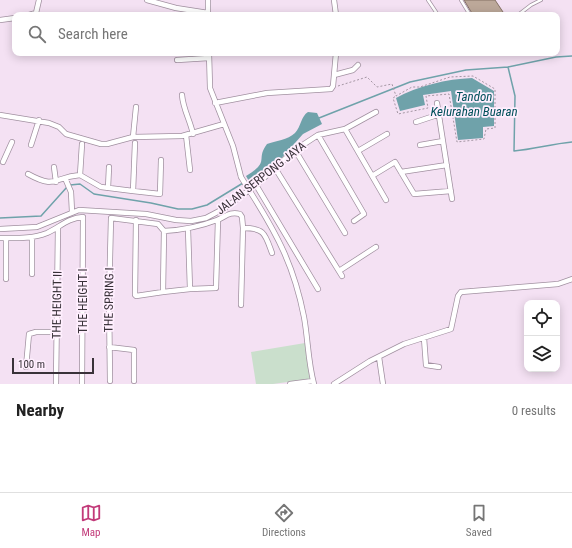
<!DOCTYPE html>
<style>
:root{--surface:#fff;--page:#f6f6f6;--text:#222;--muted:#767676;--line:#e0e0e0;--accent:#c23a79}
body{margin:0;font-family:"Roboto Condensed",sans-serif;background:var(--page);color:var(--text)}
.controls{position:absolute;right:12px;bottom:12px;display:grid;overflow:hidden;border-radius:8px;box-shadow:0 2px 10px #0003}
.controls button{width:36px;height:36px;display:grid;place-items:center;padding:0;border:0;border-bottom:1px solid var(--line);background:var(--surface);color:var(--text);font:20px sans-serif}
.scale{position:absolute;left:12px;bottom:10px;width:82px;box-sizing:border-box;padding-left:4px;border:2px solid #393239;border-top:0;font-size:11px;line-height:14px;white-space:nowrap;color:#393239;-webkit-text-stroke:3px #ffeffe;paint-order:stroke}
.list{margin:0;padding:0;list-style:none}
h2{display:flex;justify-content:space-between;align-items:center;height:52px;margin:0;padding:0 16px;font-size:17px}
h2 small{font-size:13px;font-weight:400;color:var(--muted)}
.icon{flex:none;width:22px;height:22px;fill:none;stroke:currentColor;stroke-width:2;stroke-linecap:round;stroke-linejoin:round}
.map{position:relative;flex:none;width:572px;height:384px;overflow:hidden}
.search{position:absolute;background:var(--surface);box-shadow:0 2px 10px #0003;left:12px;right:12px;top:12px;height:44px;display:flex;align-items:center;gap:10px;box-sizing:border-box;padding:0 14px;border-radius:8px;color:var(--muted);font-size:15px}
.sheet{height:108px;background:var(--surface)}
nav{display:flex;justify-content:space-around;align-items:center;box-sizing:border-box;height:56px;border-top:1px solid var(--line);background:var(--surface);font-size:11px;color:var(--muted)}
nav a{display:grid;justify-items:center;gap:2px}
nav .on{color:var(--accent)}
.map>svg:first-child{display:block}
.green{fill:#cadfcc}
.water{fill:#6fa2aa}
.lines{fill:none;stroke-linecap:round;stroke-linejoin:round}
.stream{stroke:#6fa2aa;stroke-width:1.5}
.building{fill:#bca899;stroke:#847164}
.lane-casing{stroke:#a190a0;stroke-width:4}
.street-casing{stroke:#a190a0;stroke-width:6}
.path{stroke:#a496a3;stroke-width:1;stroke-dasharray:2 2;stroke-linecap:butt}
.lane{stroke:#fff;stroke-width:2.5}
.street{stroke:#fff;stroke-width:4.5}
.street-bridge-casing{stroke:#a190a0;stroke-width:6;stroke-linecap:butt}
.street-bridge{stroke:#fff;stroke-width:4.5}
.labels{text-anchor:middle;stroke-width:3.5;stroke-linejoin:round;paint-order:stroke}
.street-label{font-size:12px;fill:#393239;stroke:#ffeffe}
.water-label{font-size:13px;font-style:italic;fill:#00505a;stroke:#ffeffe}
</style>
<div class="map">
<svg width="572" height="384" viewBox="0 0 572 384">
<rect width="100%" height="100%" fill="#f4e1f3"/>
<path class="green" d="M305 343 310 379 273 384H256L251 352Z"/>
<path class="water" d="M472 78 494 91V126L483 127V138L458 140 451 91 423 95 425 105 400 111 396 98C417 86 447 79 472 78Z
M308 112 317 113 322 124 303 134 278 162 250 183 246 176C271 161 255 160 267 144 275 141 288 140 295 133 301 127 301 116 308 112Z"/>
<g class="lines">
<path class="stream" d="M508 67 515 96 514 151C535 149 551 144 572 142
M319 118 410 82 466 70 508 67 556 57 572 56
M70 185 80 184 94 194 151 203 178 209H192L207 205 243 183
M0 218 41 216 67 187"/>
</g>
<path class="building" d="M464 0H495L505 15H473Z"/>
<g class="lines">
<defs>
<path id="lane" d="M428 0 438 15
M461 0 470 15
M518 15 531 5 541 0"/>
<path id="street" d="M147 0 176 8 208 13
M208 0V15
M334 0 336 15
M29 15 36 13 39 0
M0 20 15 18
M209 53 210 88 233 146 241 177
M177 60 209 58
M334 75 353 70 358 65
M182 95C183 109 190 120 193 134
M215 103 267 93 331 89 333 86 336 53
M437 103 452 199
M0 115 49 123 59 127 66 134 101 144H107L133 137 182 136 224 124
M416 122 440 114
M345 129 386 200
M186 135 190 170
M318 135 364 214 354 221
M133 137 136 107
M135 143 133 191 160 194 161 160
M31 145 39 120
M420 145 443 141
M295 150 345 233
M358 151 387 134
M3 162 12 142
M54 167 56 182
M275 168 342 276
M401 172 447 165
M28 174C57 190 53 177 80 175L101 187 133 191
M80 175 82 144
M372 176 395 162 414 194 451 191
M65 178 71 192 72 212
M256 185 318 289
M108 188 109 167
M251 193C278 236 294 266 304 317 308 339 308 362 314 384
M136 220 135 295 136 296 163 292 164 231
M243 228C265 228 265 234 272 253
M0 229 37 227 79 210 146 214 176 220 191 221 206 218 225 208 256 185 295 150 318 135 345 129 376 112
M32 237V274
M0 238C16 238 32 239 47 233 60 227 68 218 83 217L82 384
M6 238V279
M339 271 376 247
M190 289 216 288 218 220
M163 292 190 289 188 229
M424 338 426 365 439 367
M109 347 134 350V381
M379 357 383 384
M26 367 29 334 36 332H57
M110 381 109 299 111 218 158 224 164 231C182 230 199 227 217 220 225 217 230 211 240 214L242 217 243 228 241 305
M56 384 58 227
M290 384 313 381
M334 384 370 361 404 344 451 329 458 296 461 292 558 284 572 279"/>
</defs>
<use href="#lane" class="lane-casing"/>
<use href="#street" class="street-casing"/>
<path class="path" d="M338 86 367 77 377 87 392 84 396 96 412 87H420L450 77 473 76 495 89V128L486 129 484 139 457 142 449 94 426 96 428 108 398 114 393 98 396 96"/>
<use href="#lane" class="lane"/>
<use href="#street" class="street"/>
<defs>
<path id="street-bridge" d="M241 177 251 193"/>
</defs>
<use href="#street-bridge" class="street-bridge-casing"/>
<use href="#street-bridge" class="street-bridge"/>
</g>
<g class="labels">
<g class="street-label">
<text transform="translate(261 178) rotate(-38)" y="4">JALAN SERPONG JAYA</text>
<text transform="translate(109 300) rotate(-89)" y="4">THE SPRING I</text>
<text transform="translate(83 301) rotate(-90)" y="4">THE HEIGHT I</text>
<text transform="translate(57 305) rotate(-89)" y="4">THE HEIGHT II</text>
</g>
<g class="water-label">
<text x="474" y="101">Tandon<tspan x="474" dy="15">Kelurahan Buaran</tspan></text>
</g>
</g>
</svg>
<div class="controls">
<button><svg class="icon" aria-label="locate" viewBox="0 0 24 24"><circle cx="12" cy="12" r="6"/><path d="M12 2v4M12 18v4M2 12h4M18 12h4"/></svg></button>
<button><svg class="icon" aria-label="layers" viewBox="0 0 24 24"><path d="M12 4l9 5-9 5-9-5zM3 14l9 5 9-5"/></svg></button>
</div>
<div class="scale">100 m</div>
<div class="search"><svg class="icon" aria-label="search" viewBox="0 0 24 24"><circle cx="10" cy="10" r="6"/><path d="M15 15l6 6"/></svg>Search here</div>
</div>
<section class="sheet">
<h2>Nearby<small>0 results</small></h2>
<ul class="list">
</ul>
</section>
<nav>
<a class="on"><svg class="icon" aria-label="map" viewBox="0 0 24 24"><path d="M3 6l6-2 6 2 6-2v14l-6 2-6-2-6 2zM9 4v14M15 6v14"/></svg>Map</a>
<a><svg class="icon" aria-label="directions" viewBox="0 0 24 24"><path d="M12 3l9 9-9 9-9-9zM9 14v-3h6M13 9l2 2-2 2"/></svg>Directions</a>
<a><svg class="icon" aria-label="saved" viewBox="0 0 24 24"><path d="M7 4h10v16l-5-4-5 4z"/></svg>Saved</a>
</nav>
